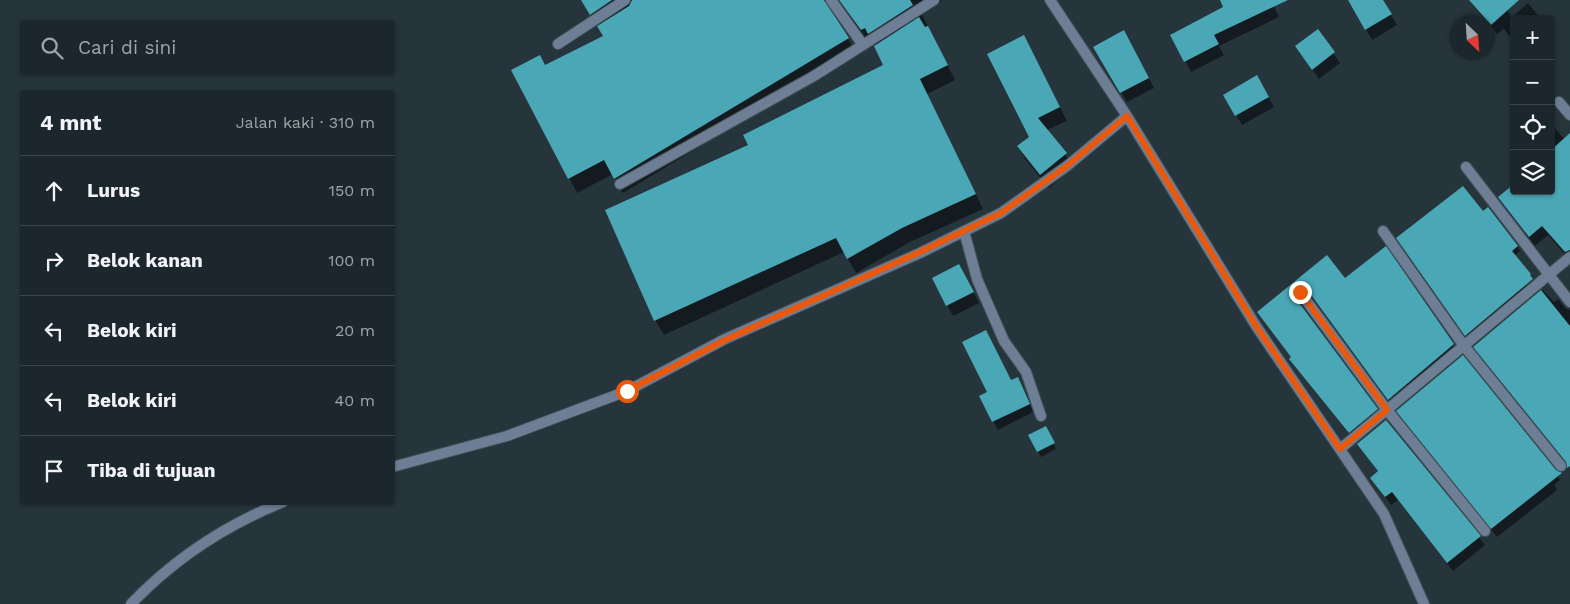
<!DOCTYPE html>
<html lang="id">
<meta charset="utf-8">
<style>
:root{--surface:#1c272d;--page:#293339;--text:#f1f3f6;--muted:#a0a5aa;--line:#3a4449}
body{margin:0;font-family:"Work Sans",sans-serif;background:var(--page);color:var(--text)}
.controls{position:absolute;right:15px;top:15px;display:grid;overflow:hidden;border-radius:5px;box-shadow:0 1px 4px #0004}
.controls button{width:45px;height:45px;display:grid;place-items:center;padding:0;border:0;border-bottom:1px solid var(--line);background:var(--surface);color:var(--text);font:25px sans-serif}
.compass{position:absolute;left:1450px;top:15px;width:45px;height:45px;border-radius:50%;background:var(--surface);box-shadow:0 1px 4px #0004;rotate:155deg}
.stop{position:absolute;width:15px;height:15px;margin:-11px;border:4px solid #ea580c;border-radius:50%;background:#fff}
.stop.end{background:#ea580c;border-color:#fff;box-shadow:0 1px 5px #0008}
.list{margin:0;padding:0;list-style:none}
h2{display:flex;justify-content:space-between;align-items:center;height:65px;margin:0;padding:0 20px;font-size:21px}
h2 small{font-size:16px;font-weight:400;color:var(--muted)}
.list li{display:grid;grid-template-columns:32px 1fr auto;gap:15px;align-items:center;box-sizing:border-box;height:70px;padding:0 20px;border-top:1px solid var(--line)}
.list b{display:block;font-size:19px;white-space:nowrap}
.list em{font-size:16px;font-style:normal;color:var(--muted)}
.icon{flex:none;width:28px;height:28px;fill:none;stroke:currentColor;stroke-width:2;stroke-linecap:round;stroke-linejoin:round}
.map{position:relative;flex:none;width:1570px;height:604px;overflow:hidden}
.search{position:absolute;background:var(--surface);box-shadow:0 1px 4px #0004;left:20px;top:20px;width:375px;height:55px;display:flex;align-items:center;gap:12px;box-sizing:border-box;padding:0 18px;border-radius:5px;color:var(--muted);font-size:19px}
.panel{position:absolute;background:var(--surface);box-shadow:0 1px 4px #0004;left:20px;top:90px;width:375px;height:415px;border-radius:5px}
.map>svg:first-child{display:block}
.shadow{fill:#0007}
.building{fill:#49a7b6}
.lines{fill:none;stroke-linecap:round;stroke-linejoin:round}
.minor-casing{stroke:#445158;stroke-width:12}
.minor{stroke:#6e7e95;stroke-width:10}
.route{stroke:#ea580c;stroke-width:6}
</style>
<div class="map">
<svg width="1570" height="604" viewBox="0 0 1570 604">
<rect width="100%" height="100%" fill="#26343c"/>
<path class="shadow" d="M582 0H942L922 15 955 80 927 94 983 209 910 242 856 273 844 252 664 335 655 320 749 146 885 65 874 42 870 44 846 10 836 8 832 13 856 52 623 193 613 174 577 193 513 71 545 66 604 36Z
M1221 0H1271L1279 17 1219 46 1224 55 1191 72 1171 35 1225 8Z
M1349 0H1382L1397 25 1372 40Z
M1469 0H1499L1512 17 1528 3 1541 19H1514V43L1504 29 1497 34Z
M1317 31 1340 63 1319 79 1296 47Z
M1130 42 1154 88 1127 102 1095 47Z
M1031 50 1067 121 1047 130 1074 167 1049 188 1026 160 1018 147 1030 137Z
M1256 77 1274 107 1242 125 1224 95Z
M1551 123 1570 146V260L1548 235 1535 246 1500 198 1514 191H1551Z
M1483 213 1517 246 1520 251 1514 256 1536 283 1469 340 1401 243Z
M1385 248 1458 352 1393 406 1311 295 1305 292 1299 294 1298 303 1381 417 1354 439 1295 366 1292 358 1258 312 1327 257 1345 280Z
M965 276 979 303 953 316 933 279Z
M1543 290 1554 302 1558 299 1566 309 1570 310V467L1475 347Z
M1011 382 1022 387 1033 412 998 430 993 421Z
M1398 411 1555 471 1560 480 1554 485 1557 490 1497 537Z
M1386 421 1485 545 1453 571 1398 500 1391 505 1371 478 1379 472 1364 452Z
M1045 427 1056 449 1041 457 1030 435Z"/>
<path class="building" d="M581 0H612L590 15Z
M632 0H824L849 38 614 179 604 160 568 179 511 70 540 55 545 65 603 36 597 26 629 6Z
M839 0H910L913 5 868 34 865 28 861 30Z
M1220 0H1288L1214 35 1219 44 1184 62 1170 35 1223 7Z
M1348 0H1383L1392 14 1365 30Z
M1469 0H1519L1491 25Z
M919 17 925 27 928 26 948 65 920 79 976 194 902 228 847 259 836 238 654 321 605 210 748 145 743 135 883 65 874 46Z
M1318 29 1335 52 1312 70 1295 46Z
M1124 30 1149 78 1120 93 1093 47Z
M1024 35 1060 107 1038 118 1067 153 1040 175 1017 146 1029 137 987 54Z
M1257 75 1269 97 1235 116 1223 95Z
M1570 133V250L1565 252 1542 226 1529 237 1498 197 1514 184V191H1551V150Z
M1463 186 1483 211 1488 207 1518 246 1512 251 1531 274 1530 275 1533 279 1465 336 1396 238Z
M1386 246 1454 344 1388 400 1306 288 1300 285 1296 287 1294 296 1378 409 1349 433 1289 359 1291 357 1257 312 1327 255 1345 278Z
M959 264 974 292 946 306 932 278Z
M1541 290 1570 326V466L1567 468 1566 462 1473 347Z
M986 330 1011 380 1018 377 1030 404 992 422 979 396 987 392 962 342Z
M1463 355 1556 470 1562 473 1491 529 1396 411Z
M1386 420 1481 536 1447 563 1392 492 1385 497 1370 478 1378 471 1357 444Z
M1046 426 1055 443 1037 452 1028 435Z"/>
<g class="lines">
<defs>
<path id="minor" d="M831 0 863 45
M1050 0 1127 116 1256 326 1384 514 1424 604
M558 44 625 0
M1559 102 1570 115
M1466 167 1570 302
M620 184 814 76 934 0
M964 231 977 279 1004 341 1026 372 1041 416
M1383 231 1464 346 1561 466
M1300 292 1387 410 1485 531
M1340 449 1570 257
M392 467 507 436 627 391 725 339 920 253 1001 213 1067 166 1127 116
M131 604C173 560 226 525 283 502"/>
</defs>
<use href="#minor" class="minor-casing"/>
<use href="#minor" class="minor"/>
</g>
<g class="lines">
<path class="route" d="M627 391 725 340 920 252 1001 213 1067 166 1127 116 1256 326 1340 449 1387 410 1300 292"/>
</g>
</svg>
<div class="controls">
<button>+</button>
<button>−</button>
<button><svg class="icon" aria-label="locate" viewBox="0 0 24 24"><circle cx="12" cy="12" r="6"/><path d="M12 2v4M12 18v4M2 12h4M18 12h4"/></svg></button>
<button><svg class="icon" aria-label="layers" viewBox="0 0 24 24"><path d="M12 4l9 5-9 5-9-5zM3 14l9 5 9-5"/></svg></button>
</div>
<svg class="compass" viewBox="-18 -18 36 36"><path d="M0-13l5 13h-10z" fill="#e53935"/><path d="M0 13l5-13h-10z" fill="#a0a5aa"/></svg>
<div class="stop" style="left:627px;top:391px"></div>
<div class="stop end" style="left:1300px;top:292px"></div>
<div class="search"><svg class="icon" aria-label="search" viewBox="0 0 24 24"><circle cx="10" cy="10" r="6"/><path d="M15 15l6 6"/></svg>Cari di sini</div>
<section class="panel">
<h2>4 mnt<small>Jalan kaki · 310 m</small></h2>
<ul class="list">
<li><svg class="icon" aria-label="ahead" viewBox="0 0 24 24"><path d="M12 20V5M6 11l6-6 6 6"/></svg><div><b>Lurus</b></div><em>150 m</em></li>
<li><svg class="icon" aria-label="right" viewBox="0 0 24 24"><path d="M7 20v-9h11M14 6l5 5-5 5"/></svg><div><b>Belok kanan</b></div><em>100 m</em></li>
<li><svg class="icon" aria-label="left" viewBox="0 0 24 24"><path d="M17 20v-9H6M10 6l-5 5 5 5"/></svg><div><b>Belok kiri</b></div><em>20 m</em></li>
<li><svg class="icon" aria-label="left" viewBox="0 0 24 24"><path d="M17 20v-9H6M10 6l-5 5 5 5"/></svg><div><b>Belok kiri</b></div><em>40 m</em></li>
<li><svg class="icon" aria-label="arrive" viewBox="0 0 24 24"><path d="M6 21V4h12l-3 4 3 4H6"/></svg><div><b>Tiba di tujuan</b></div></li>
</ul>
</section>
</div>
